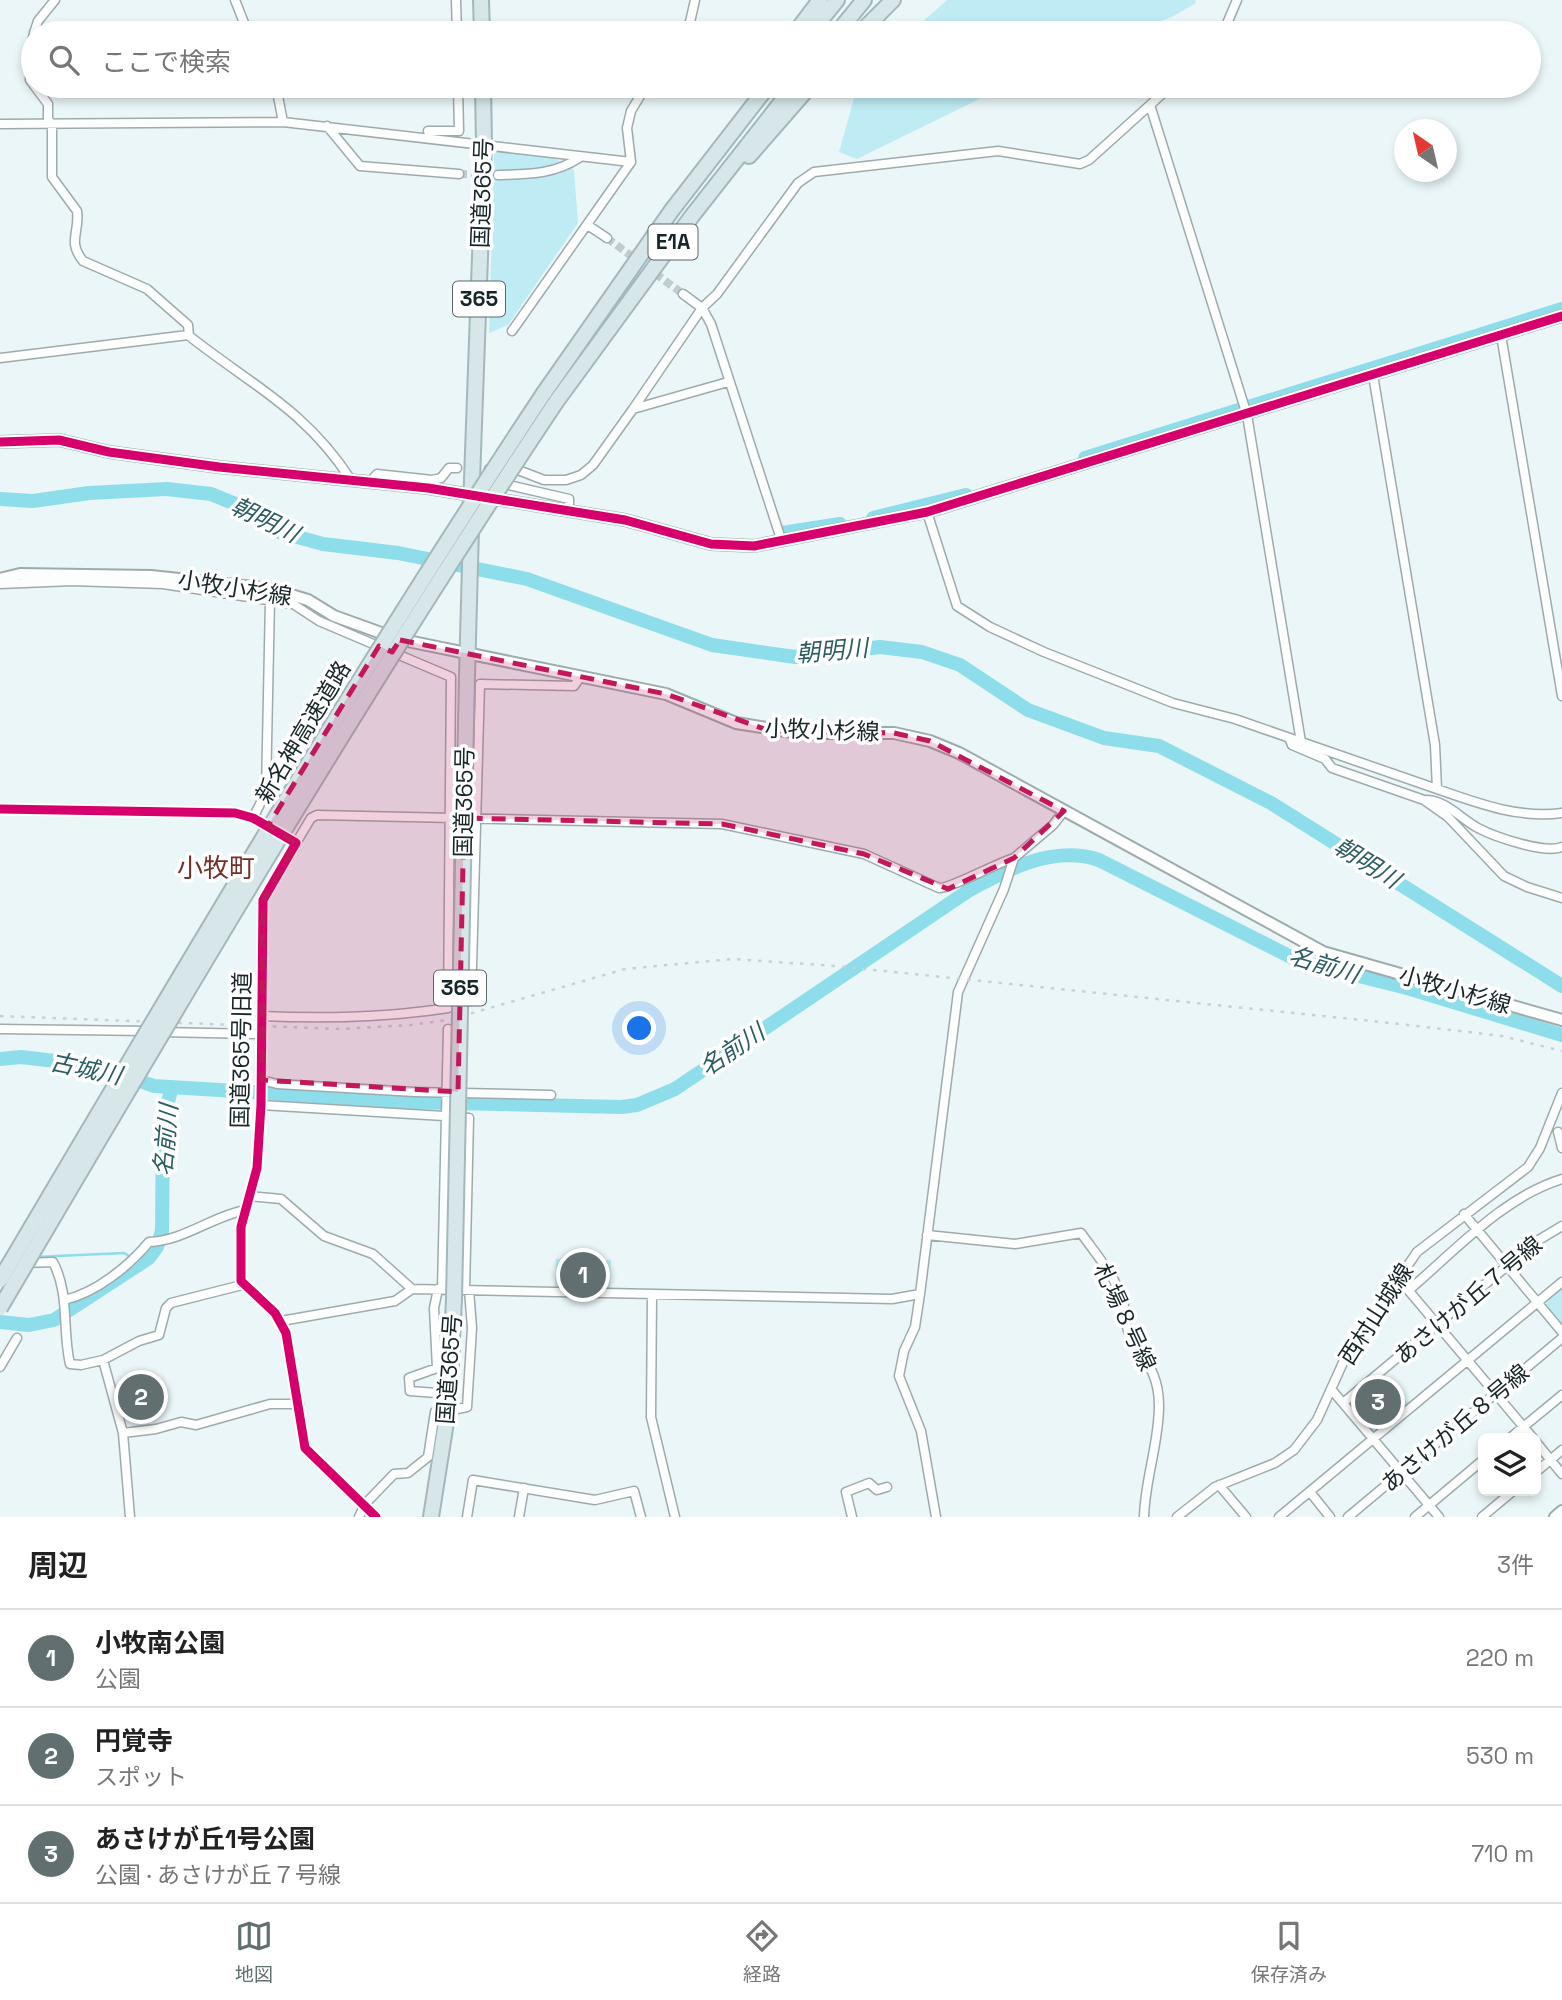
<!DOCTYPE html>
<html lang="ja">
<meta charset="utf-8">
<style>
:root{--surface:#fff;--page:#f6f6f6;--text:#222;--muted:#767676;--line:#e0e0e0;--accent:#616f71}
body{margin:0;font-family:"Space Grotesk","Noto Sans JP",sans-serif;background:var(--page);color:var(--text)}
.controls{position:absolute;right:21px;bottom:21px;display:grid;overflow:hidden;border-radius:10px;box-shadow:0 4px 10px #0003}
.controls button{width:63px;height:63px;display:grid;place-items:center;padding:0;border:0;border-bottom:2px solid var(--line);background:var(--surface);color:var(--text);font:35px sans-serif}
.compass{position:absolute;left:1394px;top:119px;width:63px;height:63px;border-radius:50%;background:var(--surface);box-shadow:0 4px 10px #0003;rotate:326deg}
.you{position:absolute;left:640px;top:1029px;width:24px;height:24px;margin:-18px;border:5px solid #fff;border-radius:50%;background:#1a73e8;box-shadow:0 0 0 10px #1a73e833}
.badge{display:grid;place-items:center;width:46px;height:46px;border-radius:50%;background:var(--accent);color:#fff;font-size:23px;font-weight:700}
.pin{position:absolute;translate:-50% -50%;border:4px solid #fff;box-shadow:0 2px 7px #0006}
.list{margin:0;padding:0;list-style:none}
h2{display:flex;justify-content:space-between;align-items:center;height:91px;margin:0;padding:0 28px;font-size:30px}
h2 small{font-size:23px;font-weight:400;color:var(--muted)}
.list li{display:grid;grid-template-columns:46px 1fr auto;gap:21px;align-items:center;box-sizing:border-box;height:98px;padding:0 28px;border-top:2px solid var(--line)}
.list b{display:block;font-size:26px;white-space:nowrap}
.list p{margin:0;font-size:23px;white-space:nowrap;color:var(--muted)}
.list em{font-size:23px;font-style:normal;color:var(--muted)}
.icon{flex:none;width:38px;height:38px;fill:none;stroke:currentColor;stroke-width:2;stroke-linecap:round;stroke-linejoin:round}
.map{position:relative;flex:none;width:1562px;height:1517px;overflow:hidden}
.search{position:absolute;background:var(--surface);box-shadow:0 4px 10px #0003;left:21px;right:21px;top:21px;height:77px;display:flex;align-items:center;gap:18px;box-sizing:border-box;padding:0 24px;border-radius:38px;color:var(--muted);font-size:26px}
.sheet{height:385px;background:var(--surface)}
nav{display:flex;justify-content:space-around;align-items:center;box-sizing:border-box;height:98px;border-top:2px solid var(--line);background:var(--surface);font-size:19px;color:var(--muted)}
nav a{display:grid;justify-items:center;gap:4px}
nav .on{color:var(--accent)}
.map>svg:first-child{display:block}
.green{fill:#bfecf4}
.lines{fill:none;stroke-linecap:round;stroke-linejoin:round}
.stream{stroke:#8ddeea;stroke-width:2.5}
.river{stroke:#8ddeea;stroke-width:14}
.street-tunnel{stroke:#c0cccf;stroke-width:8;stroke-dasharray:8 4;stroke-linecap:butt}
.street-casing{stroke:#9eaaac;stroke-width:11}
.secondary-casing{stroke:#9eaaac;stroke-width:14}
.highway-casing{stroke:#a3b8bc;stroke-width:18}
.street{stroke:#fcfefe;stroke-width:8}
.secondary{stroke:#fcfefe;stroke-width:10}
.highway{stroke:#d7e7e9;stroke-width:14}
.rail{stroke:#cbd0d0;stroke-width:2.5;stroke-dasharray:3.5 7;stroke-linecap:butt}
.highway-bridge-casing{stroke:#a3b8bc;stroke-width:18;stroke-linecap:butt}
.highway-bridge{stroke:#d7e7e9;stroke-width:14}
.cycleway-casing{stroke:#fff;stroke-width:13}
.cycleway{stroke:#d6006c;stroke-width:9}
.marked{fill:#c2185b;fill-opacity:0.2;stroke:#c2185b;stroke-width:5;stroke-dasharray:14 9;stroke-linejoin:round}
.labels{text-anchor:middle;stroke-width:7;stroke-linejoin:round;paint-order:stroke}
.shield{fill:#fff;stroke:#5d6769;stroke-width:2}
.shield-label{font-size:21px;font-weight:bold;fill:#172629}
.street-label{font-size:23px;fill:#172629;stroke:#fff}
.water-label{font-size:24px;font-style:italic;fill:#2d5d64;stroke:#fff}
.quarter-label{font-size:26px;fill:#752f27;stroke:#fff}
</style>
<div class="map">
<svg width="1562" height="1517" viewBox="0 0 1562 1517">
<rect width="100%" height="100%" fill="#eaf6f8"/>
<path class="green" d="M947 0H1195L1196 3 1172 17 1129 33H910Z
M863 86H1006L857 159 839 152 855 95Z
M494 151 550 155 574 170 578 223 508 325 489 333Z
M556 1259 611 1260 610 1290 555 1289Z
M1562 1288V1329L1543 1306Z
M1382 1374 1408 1403 1371 1431 1349 1401Z"/>
<g class="lines">
<path class="stream" d="M35 1257 124 1253 129 1256"/>
<path class="river" d="M1085 458 1562 309
M0 499 33 501 89 493 167 489 211 494 238 505 279 532 323 544 398 553 527 579 712 645 795 657 880 647 922 652 960 665 1028 710 1104 738 1159 746 1271 803 1562 986
M873 518 966 495
M782 533 840 524
M0 1059 21 1057 97 1066 154 1086 413 1102 621 1107 637 1105 675 1089 968 891C1007 869 1054 845 1099 860L1299 961 1407 988 1562 1035
M0 1322 29 1325 54 1320 149 1258 157 1247 162 1231 163 1120 172 1087"/>
<path class="street-tunnel" d="M459 174 498 175
M607 238 683 294"/>
<defs>
<path id="street" d="M235 0 248 33
M456 0 457 33
M34 33 38 21 55 0
M683 33 690 22 695 0
M1223 33 1237 0
M33 37 30 80 48 104V119L52 125V177L77 211C80 233 67 241 83 261L147 289 188 325 189 336
M276 86 283 122
M1150 105 1247 415 1301 742
M0 124 283 122 631 162
M327 126 360 166 459 174
M428 131H459L458 86
M498 175C527 174 553 175 579 158
M589 226 607 238
M683 294 702 308 711 324 782 542
M512 331 631 162 627 128 631 111 646 86
M1501 335 1562 696
M0 358 188 335C251 385 305 409 351 480
M1373 375 1435 745 1437 789C1477 803 1519 819 1562 813
M633 409 702 308 717 294 798 183 814 172 998 151 1080 164 1089 160 1171 86
M370 482 377 474 432 480 441 478 449 468H457
M569 510V499L496 482 489 469 518 470 544 480H566L581 475 593 465 633 409 728 382
M927 512 957 606 990 627 1044 652 1173 703 1235 719 1437 789
M0 584 72 581 163 584 293 604 319 621 451 677 448 1008C384 1018 325 1019 261 1016
M1289 738 1292 745 1325 759 1332 768 1424 800 1448 817 1504 876 1527 887 1562 898
M1427 800C1447 801 1461 819 1478 828 1495 837 1545 854 1562 847
M0 809 235 813 253 818 296 843 263 900 261 1105 257 1168 241 1227V1281L275 1313 286 1333 305 1448 376 1517
M253 818 266 792 270 599
M296 843 311 818 317 815 722 824 864 854 939 888C949 889 997 863 1014 858
M471 1001 480 684 574 686 581 676
M0 1029 147 1031
M160 1032 261 1034
M262 1080 277 1084 415 1092 551 1095
M261 1105 444 1116
M455 1117 469 1118 465 1290
M1558 1132 1562 1148
M249 1196 281 1199 324 1236 373 1254 412 1289
M1464 1214 1562 1332
M927 1235 1015 1244 1081 1233C1095 1253 1116 1277 1123 1301 1126 1311 1124 1323 1129 1333 1143 1359 1159 1371 1159 1406 1159 1443 1145 1479 1144 1517
M24 1263 53 1262C70 1294 62 1330 70 1364L81 1365 103 1360 123 1433 130 1517
M1398 1278 1533 1438
M438 1289 434 1308 437 1368 409 1378 410 1391 450 1394
M442 1289 448 1029
M1409 1290C1455 1251 1503 1197 1562 1179
M652 1294 651 1417 675 1517
M64 1300C96 1293 129 1266 149 1242 183 1241 211 1217 245 1210
M281 1321 395 1301 412 1289 892 1299 920 1294
M103 1360 139 1341 159 1335 166 1308 171 1303 242 1285
M0 1367 17 1338
M1331 1389 1439 1517
M1343 1403 1537 1241 1562 1226
M457 1409 467 1407 472 1328 469 1290
M123 1433 156 1429 181 1422 196 1425 270 1404H299
M1510 1438 1562 1395
M1536 1442 1562 1474
M1536 1472 1562 1450
M1219 1485 1246 1517
M1310 1492 1330 1517
M359 1517 365 1504 394 1474 408 1473 428 1457 435 1412H438
M467 1517 473 1480 595 1500 634 1491 641 1517
M519 1517 524 1488
M852 1517 846 1492 869 1483 877 1490 887 1487
M936 1517 921 1431 899 1376 904 1351 915 1327 920 1294 958 992 1004 889 1014 858 1053 825 1064 811
M1177 1517 1215 1487 1275 1463 1294 1450 1317 1420 1346 1356 1417 1252 1528 1167 1540 1148 1562 1093
M1279 1517 1562 1282
M1348 1517 1562 1338
M1415 1517 1483 1460
M1482 1517 1513 1491"/>
<path id="secondary" d="M0 442 59 440 109 452 219 467 428 488 625 520 711 544 754 546 927 512 1562 316
M0 579 20 574 151 576 271 589 308 600 334 616 398 639 666 694 736 723 798 733H894L930 741 959 753 1323 952 1562 1020
M1555 1517 1562 1511"/>
<path id="highway" d="M481 0 482 33
M795 33 820 0
M810 33 837 0
M837 33 864 0
M860 33 893 0
M749 156 810 86
M544 393 672 210 768 86
M556 402 692 216 794 86
M471 508 484 145 483 86
M467 676 471 528
M431 1517 449 1403 454 1299"/>
</defs>
<use href="#street" class="street-casing"/>
<use href="#secondary" class="secondary-casing"/>
<use href="#highway" class="highway-casing"/>
<use href="#street" class="street"/>
<use href="#secondary" class="secondary"/>
<use href="#highway" class="highway"/>
<path class="rail" d="M0 1016 340 1029 410 1025 448 1020 625 969 732 959 835 966 1391 1023 1502 1036 1562 1051"/>
<defs>
<path id="highway-bridge" d="M0 1280C177 981 352 682 544 393
M454 1299 467 676
M0 1308C180 1002 359 697 556 402"/>
</defs>
<use href="#highway-bridge" class="highway-bridge-casing"/>
<use href="#highway-bridge" class="highway-bridge"/>
<defs>
<path id="cycleway" d="M0 442 59 440 109 452 219 467 428 488 625 520 711 544 754 546 927 512 1562 316
M0 809 235 813 253 818 296 843 263 900 261 1105 257 1168 241 1227V1281L275 1313 286 1333 305 1448 376 1517"/>
</defs>
<use href="#cycleway" class="cycleway-casing"/>
<use href="#cycleway" class="cycleway"/>
</g>
<path class="marked" d="M400 640 666 694 770 731 894 733 930 741 1064 811 1014 858 948 889 864 854 722 824 464 818 458 1092 262 1080 263 900 296 843 268 826 379 646 392 652Z"/>
<g class="labels">
<g class="shield">
<rect x="648.5" y="224.5" width="49" height="35" rx="5"/>
<rect x="453" y="281.5" width="52" height="35" rx="5"/>
<rect x="434" y="970.5" width="52" height="35" rx="5"/>
</g>
<g class="shield-label">
<text x="673" y="249">E1A</text>
<text x="479" y="306">365</text>
<text x="460" y="995">365</text>
</g>
<g class="street-label">
<text transform="translate(482 193) rotate(-88)" y="8">国道365号</text>
<text transform="translate(235 588) rotate(9)" y="8">小牧小杉線</text>
<text transform="translate(822 730) rotate(2)" y="8">小牧小杉線</text>
<text transform="translate(303 732) rotate(-59)" y="8">新名神高速道路</text>
<text transform="translate(464 802) rotate(-89)" y="8">国道365号</text>
<text transform="translate(1455 990) rotate(16)" y="8">小牧小杉線</text>
<text transform="translate(241 1050) rotate(-89)" y="8">国道365号旧道</text>
<text transform="translate(1468 1300) rotate(-40)" y="8">あさけが丘７号線</text>
<text transform="translate(1376 1314) rotate(-57)" y="8">西村山城線</text>
<text transform="translate(1125 1317) rotate(65)" y="8">札場８号線</text>
<text transform="translate(449 1369) rotate(-86)" y="8">国道365号</text>
<text transform="translate(1455 1428) rotate(-40)" y="8">あさけが丘８号線</text>
</g>
<g class="water-label">
<text transform="translate(265 520) rotate(26)" y="8">朝明川</text>
<text transform="translate(832 651) rotate(-5)" y="8">朝明川</text>
<text transform="translate(1367 863) rotate(32)" y="8">朝明川</text>
<text transform="translate(1324 965) rotate(17)" y="8">名前川</text>
<text transform="translate(732 1050) rotate(-34)" y="8">名前川</text>
<text transform="translate(86 1069) rotate(12)" y="8">古城川</text>
<text transform="translate(166 1140) rotate(-85)" y="8">名前川</text>
</g>
<g class="quarter-label">
<text x="216" y="877">小牧町</text>
</g>
</g>
</svg>
<div class="controls">
<button><svg class="icon" aria-label="layers" viewBox="0 0 24 24"><path d="M12 4l9 5-9 5-9-5zM3 14l9 5 9-5"/></svg></button>
</div>
<svg class="compass" viewBox="-18 -18 36 36"><path d="M0-13l5 13h-10z" fill="#e53935"/><path d="M0 13l5-13h-10z" fill="#767676"/></svg>
<div class="you"></div>
<div class="pin badge" style="left:583px;top:1275px">1</div>
<div class="pin badge" style="left:141px;top:1397px">2</div>
<div class="pin badge" style="left:1378px;top:1402px">3</div>
<div class="search"><svg class="icon" aria-label="search" viewBox="0 0 24 24"><circle cx="10" cy="10" r="6"/><path d="M15 15l6 6"/></svg>ここで検索</div>
</div>
<section class="sheet">
<h2>周辺<small>3件</small></h2>
<ul class="list">
<li><span class="badge">1</span><div><b>小牧南公園</b><p>公園</p></div><em>220 m</em></li>
<li><span class="badge">2</span><div><b>円覚寺</b><p>スポット</p></div><em>530 m</em></li>
<li><span class="badge">3</span><div><b>あさけが丘1号公園</b><p>公園 · あさけが丘７号線</p></div><em>710 m</em></li>
</ul>
</section>
<nav>
<a class="on"><svg class="icon" aria-label="map" viewBox="0 0 24 24"><path d="M3 6l6-2 6 2 6-2v14l-6 2-6-2-6 2zM9 4v14M15 6v14"/></svg>地図</a>
<a><svg class="icon" aria-label="directions" viewBox="0 0 24 24"><path d="M12 3l9 9-9 9-9-9zM9 14v-3h6M13 9l2 2-2 2"/></svg>経路</a>
<a><svg class="icon" aria-label="saved" viewBox="0 0 24 24"><path d="M7 4h10v16l-5-4-5 4z"/></svg>保存済み</a>
</nav>
